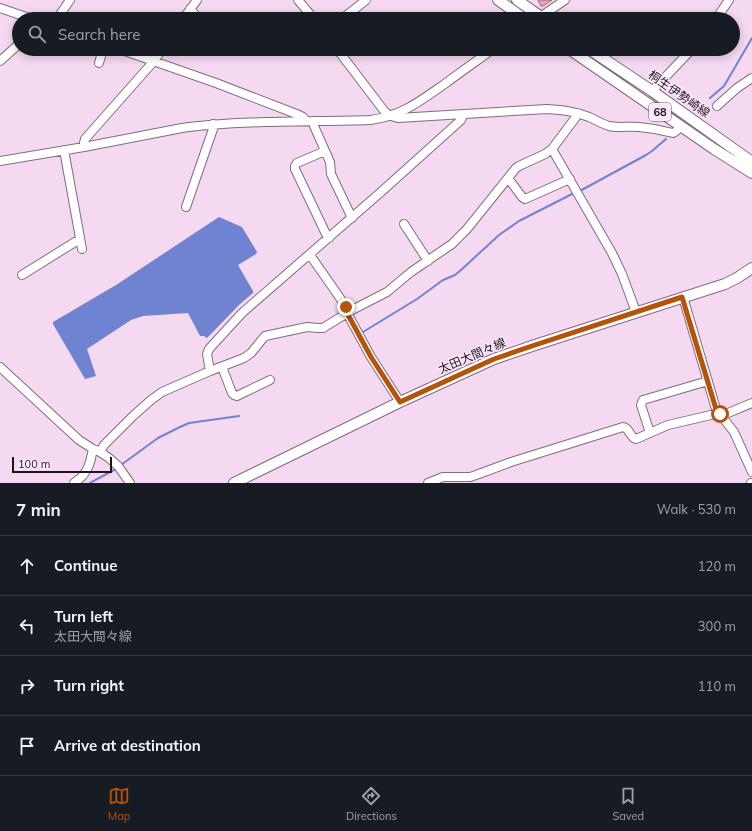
<!DOCTYPE html>
<meta charset="utf-8">
<style>
:root{--surface:#171b24;--page:#20242c;--text:#f1f3f6;--muted:#9ea1a6;--line:#363941;--accent:#b45309}
body{margin:0;font-family:Mulish,"Noto Sans JP",sans-serif;background:var(--page);color:var(--text)}
.scale{position:absolute;left:12px;bottom:10px;width:100px;box-sizing:border-box;padding-left:4px;border:2px solid #1d141c;border-top:0;font-size:11px;line-height:14px;white-space:nowrap;color:#1d141c;-webkit-text-stroke:3px #fee8fc;paint-order:stroke}
.stop{position:absolute;width:12px;height:12px;margin:-9px;border:3px solid #b45309;border-radius:50%;background:#fff}
.stop.end{background:#b45309;border-color:#fff;box-shadow:0 1px 4px #0008}
.list{margin:0;padding:0;list-style:none}
h2{display:flex;justify-content:space-between;align-items:center;height:52px;margin:0;padding:0 16px;font-size:17px}
h2 small{font-size:13px;font-weight:400;color:var(--muted)}
.list li{display:grid;grid-template-columns:26px 1fr auto;gap:12px;align-items:center;box-sizing:border-box;height:60px;padding:0 16px;border-top:1px solid var(--line)}
.list b{display:block;font-size:15px;white-space:nowrap}
.list p{margin:0;font-size:13px;white-space:nowrap;color:var(--muted)}
.list em{font-size:13px;font-style:normal;color:var(--muted)}
.icon{flex:none;width:22px;height:22px;fill:none;stroke:currentColor;stroke-width:2;stroke-linecap:round;stroke-linejoin:round}
.map{position:relative;flex:none;width:752px;height:483px;overflow:hidden}
.search{position:absolute;background:var(--surface);box-shadow:0 2px 10px #0003;left:12px;right:12px;top:12px;height:44px;display:flex;align-items:center;gap:10px;box-sizing:border-box;padding:0 14px;border-radius:22px;color:var(--muted);font-size:15px}
.sheet{height:292px;background:var(--surface)}
nav{display:flex;justify-content:space-around;align-items:center;box-sizing:border-box;height:56px;border-top:1px solid var(--line);background:var(--surface);font-size:11px;color:var(--muted)}
nav a{display:grid;justify-items:center;gap:2px}
nav .on{color:var(--accent)}
.map>svg:first-child{display:block}
.water{fill:#7083d0}
.lines{fill:none;stroke-linecap:round;stroke-linejoin:round}
.stream{stroke:#7083d0;stroke-width:2}
.building{fill:#fa9cbd;stroke:#8f6e79}
.minor-casing{stroke:#836b81;stroke-width:10}
.major-casing{stroke:#836b81;stroke-width:12}
.minor{stroke:#fff;stroke-width:8}
.major{stroke:#fff;stroke-width:10}
.route{stroke:#b45309;stroke-width:5}
.labels{text-anchor:middle;stroke-width:3;stroke-linejoin:round;paint-order:stroke}
.shield{fill:#fee8fc;stroke:#60545f;stroke-width:1}
.shield-label{font-size:11px;font-weight:bold;fill:#1d141c}
.street-label{font-size:12px;fill:#1d141c;stroke:#fee8fc}
</style>
<div class="map">
<svg width="752" height="483" viewBox="0 0 752 483">
<rect width="100%" height="100%" fill="#f4d9f1"/>
<path class="water" d="M219 217 242 227 257 252 256 254 238 265 253 291V293L240 304 207 338 204 336H200L188 313 143 316 131 320 87 349 96 376 85 379 53 324V322L116 285Z"/>
<g class="lines">
<path class="stream" d="M710 98 724 86 752 38
M578 192 646 155 652 151 666 139
M363 332 417 299 443 280 455 275 461 270 499 235 519 221 574 193
M121 465 158 438 180 427 189 423 239 416
M90 483 114 470"/>
</g>
<path class="building" d="M538 0H552L543 6H541Z"/>
<g class="lines">
<defs>
<path id="minor" d="M298 0 314 19
M0 8 32 19
M190 9 199 19
M57 19 70 0
M183 19 197 0
M342 19 366 0
M537 19 565 0
M716 19 729 0
M119 49 216 83 299 115 303 117 306 121
M337 49 385 112 391 116 398 118 547 109C562 110 574 111 589 117 596 120 602 124 609 126 618 128 629 126 639 127 651 128 662 130 673 133L675 132 682 126
M0 61 19 44
M99 63 103 49
M652 91 692 49
M717 106 737 88 752 78
M313 121 314 126 330 162 331 174 352 218
M84 147V143L85 139 154 61 162 49
M552 149 612 253 622 274 636 312
M64 150 82 249
M325 151 297 163 295 166V169L326 234 329 238
M0 161 84 147 182 128C209 124 237 123 265 122 300 121 335 121 370 120 402 116 420 101 446 83 462 71 478 60 493 49
M508 178 522 197 525 199 570 179
M186 207 213 129V124
M404 224 428 261
M310 255 349 311
M22 275 75 242 80 241
M683 297 716 409 734 432 752 472
M347 313 371 357 400 402
M0 367 79 440 93 449 100 452 109 458 118 466 130 483
M222 367 232 393 234 395 237 396 241 394 270 380
M210 371 207 354 209 349 242 313 381 192 461 120 463 115
M650 433 641 405 643 400 708 381
M100 452 104 445 133 416 151 400 162 392 210 371 244 358 251 353 265 336 307 327 318 328H323L352 310 387 292 411 272 452 244 467 229 516 168 519 166 545 154 552 149 576 117 577 113
M74 483C78 480 82 477 84 474 90 467 91 458 93 449
M428 483 443 477H470L476 475 511 462 623 427C630 428 629 437 636 439L668 425 711 415 728 413 752 403
M751 483H752"/>
<path id="major" d="M498 0 525 19
M517 0 544 19
M569 49 714 149 752 173
M589 49 652 91 752 162
M234 483 400 402 494 359 535 345 725 284 737 278 752 268"/>
</defs>
<use href="#minor" class="minor-casing"/>
<use href="#major" class="major-casing"/>
<use href="#minor" class="minor"/>
<use href="#major" class="major"/>
</g>
<g class="lines">
<path class="route" d="M346 307 350 311 347 313 371 357 400 402 494 359 535 345 682 297 716 409 720 414"/>
</g>
<g class="labels">
<rect class="shield" x="649" y="103" width="22" height="18" rx="3"/>
<g class="shield-label">
<text x="660" y="116">68</text>
</g>
<g class="street-label">
<text transform="translate(679 94) rotate(35)" y="4">桐生伊勢崎線</text>
<text transform="translate(472 356) rotate(-23)" y="4">太田大間々線</text>
</g>
</g>
</svg>
<div class="scale">100 m</div>
<div class="stop" style="left:720px;top:414px"></div>
<div class="stop end" style="left:346px;top:307px"></div>
<div class="search"><svg class="icon" aria-label="search" viewBox="0 0 24 24"><circle cx="10" cy="10" r="6"/><path d="M15 15l6 6"/></svg>Search here</div>
</div>
<section class="sheet">
<h2>7 min<small>Walk · 530 m</small></h2>
<ul class="list">
<li><svg class="icon" aria-label="ahead" viewBox="0 0 24 24"><path d="M12 20V5M6 11l6-6 6 6"/></svg><div><b>Continue</b></div><em>120 m</em></li>
<li><svg class="icon" aria-label="left" viewBox="0 0 24 24"><path d="M17 20v-9H6M10 6l-5 5 5 5"/></svg><div><b>Turn left</b><p>太田大間々線</p></div><em>300 m</em></li>
<li><svg class="icon" aria-label="right" viewBox="0 0 24 24"><path d="M7 20v-9h11M14 6l5 5-5 5"/></svg><div><b>Turn right</b></div><em>110 m</em></li>
<li><svg class="icon" aria-label="arrive" viewBox="0 0 24 24"><path d="M6 21V4h12l-3 4 3 4H6"/></svg><div><b>Arrive at destination</b></div></li>
</ul>
</section>
<nav>
<a class="on"><svg class="icon" aria-label="map" viewBox="0 0 24 24"><path d="M3 6l6-2 6 2 6-2v14l-6 2-6-2-6 2zM9 4v14M15 6v14"/></svg>Map</a>
<a><svg class="icon" aria-label="directions" viewBox="0 0 24 24"><path d="M12 3l9 9-9 9-9-9zM9 14v-3h6M13 9l2 2-2 2"/></svg>Directions</a>
<a><svg class="icon" aria-label="saved" viewBox="0 0 24 24"><path d="M7 4h10v16l-5-4-5 4z"/></svg>Saved</a>
</nav>
